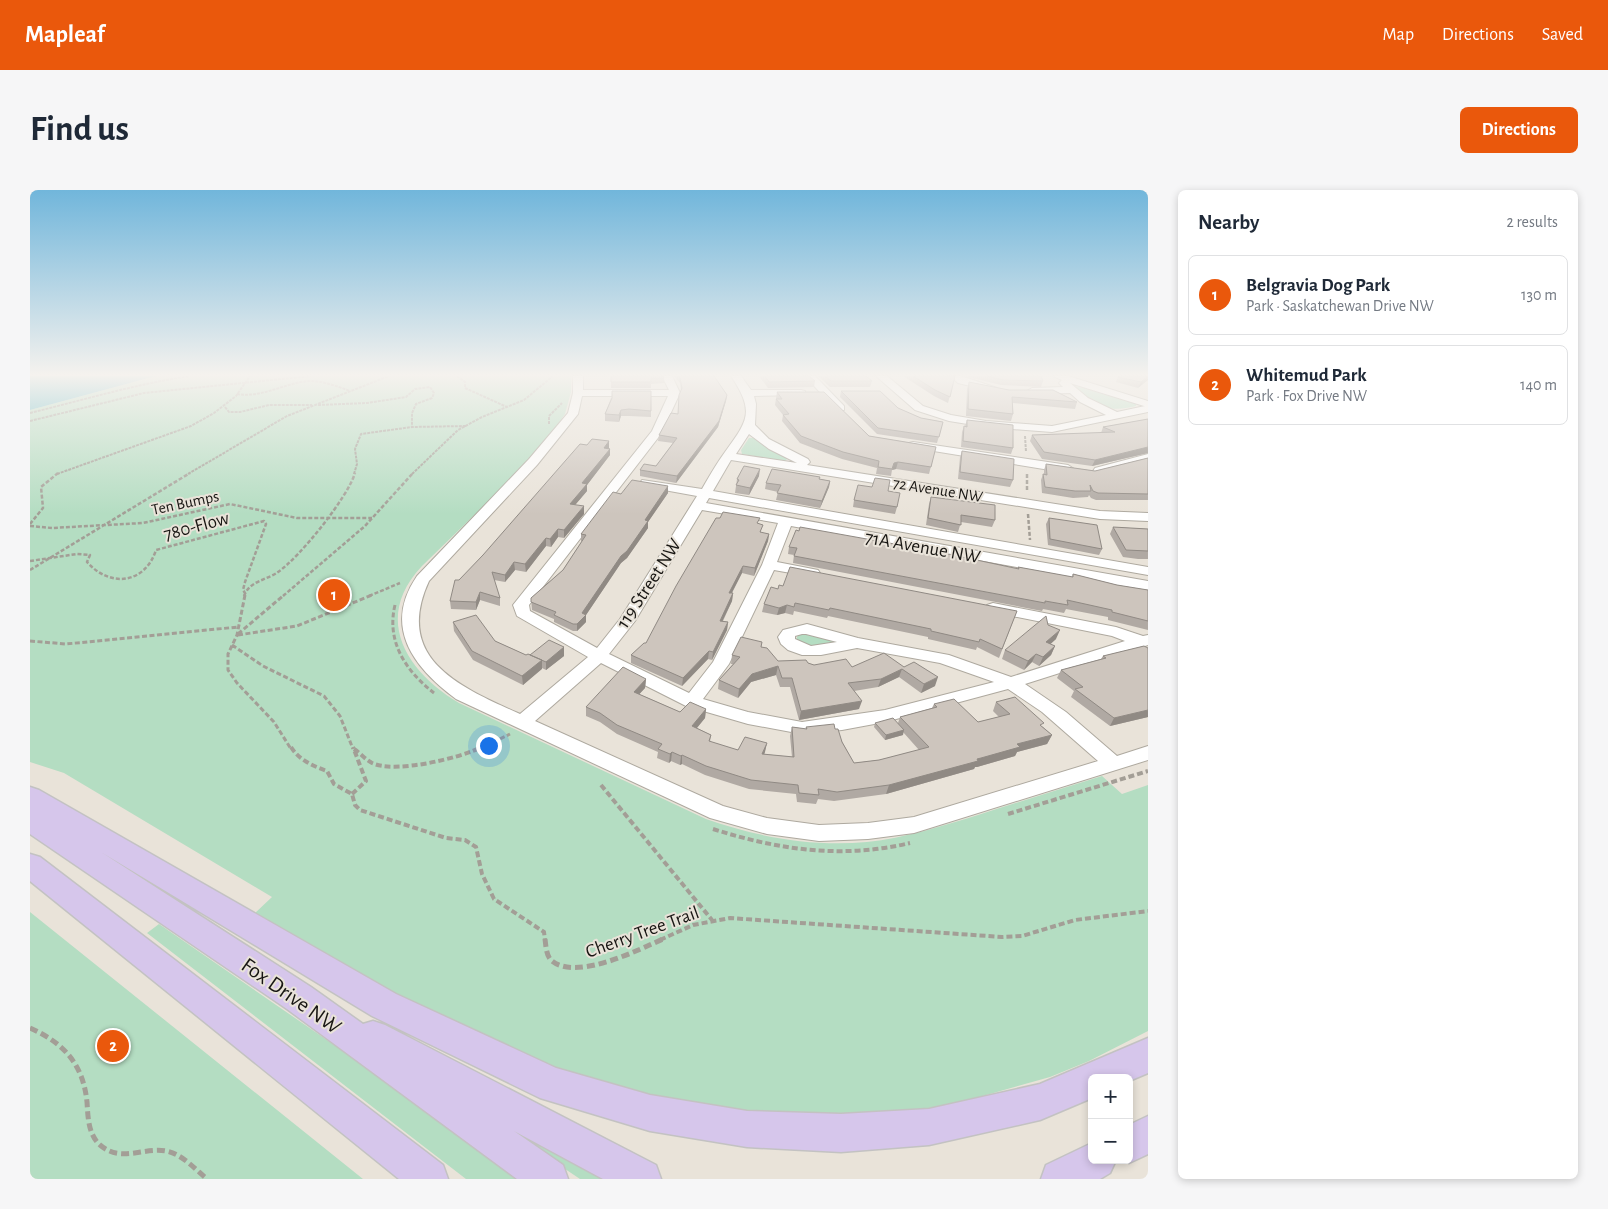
<!DOCTYPE html>
<meta charset="utf-8">
<style>
:root{--surface:#fff;--page:#f6f6f7;--text:#1f2937;--muted:#747a83;--line:#e0e1e3;--accent:#ea580c}
body{margin:0;font-family:"Alegreya Sans",sans-serif;background:var(--page);color:var(--text)}
.controls{position:absolute;right:15px;bottom:15px;display:grid;overflow:hidden;border-radius:8px;box-shadow:0 2px 8px #0003}
.controls button{width:45px;height:45px;display:grid;place-items:center;padding:0;border:0;border-bottom:1px solid var(--line);background:var(--surface);color:var(--text);font:25px sans-serif}
.you{position:absolute;left:458px;top:555px;width:18px;height:18px;margin:-12px;border:4px solid #fff;border-radius:50%;background:#1a73e8;box-shadow:0 0 0 8px #1a73e833}
.badge{display:grid;place-items:center;width:32px;height:32px;border-radius:50%;background:var(--accent);color:#fff;font-size:16px;font-weight:700}
.pin{position:absolute;translate:-50% -50%;border:2px solid #fff;box-shadow:0 1px 5px #0006}
.list{margin:0;padding:0;list-style:none}
h2{display:flex;justify-content:space-between;align-items:center;height:65px;margin:0;padding:0 20px;font-size:21px}
h2 small{font-size:16px;font-weight:400;color:var(--muted)}
.list li{display:grid;grid-template-columns:32px 1fr auto;gap:15px;align-items:center;box-sizing:border-box;height:80px;margin:0 10px 10px;padding:0 10px;border:1px solid var(--line);border-radius:8px}
.list b{display:block;font-size:19px;white-space:nowrap}
.list p{margin:0;font-size:16px;white-space:nowrap;color:var(--muted)}
.list em{font-size:16px;font-style:normal;color:var(--muted)}
.map{position:relative;flex:none;width:1118px;height:989px;overflow:hidden;border-radius:8px}
header{display:flex;align-items:center;gap:30px;box-sizing:border-box;height:70px;padding:0 25px;background:var(--accent);color:#fff}
header strong{font-size:24px}
nav{display:flex;gap:28px;margin-inline-start:auto;font-size:18px}
.intro{display:flex;align-items:center;justify-content:space-between;box-sizing:border-box;height:120px;padding:0 30px}
h1{margin:0;font-size:35px}
.button{padding:12px 22px;border-radius:8px;background:var(--accent);color:#fff;font-size:18px;font-weight:700}
main{display:flex;gap:30px;padding:0 30px}
aside{flex:1;background:var(--surface);border-radius:8px;box-shadow:0 2px 8px #0003}
.map>svg:first-child{display:block}
.green{fill:#b4ddc2}
.water{fill:#60bac8}
.lines{fill:none;stroke-linecap:round;stroke-linejoin:round}
.minor-casing{stroke:#aea99f;stroke-width:2}
.major-casing{stroke:#c3c2c2;stroke-width:3}
.path-far4{stroke:#a39e96;stroke-width:2;stroke-dasharray:3 1;stroke-linecap:butt}
.path-far3{stroke:#a39e96;stroke-width:2.5;stroke-dasharray:4 2;stroke-linecap:butt}
.path-far2{stroke:#a39e96;stroke-width:3;stroke-dasharray:5 2.5;stroke-linecap:butt}
.path-far1{stroke:#a39e96;stroke-width:4;stroke-dasharray:6 3;stroke-linecap:butt}
.path{stroke:#a39e96;stroke-width:5;stroke-dasharray:8 4;stroke-linecap:butt}
.minor{fill:#fff;fill-rule:evenodd}
.major{fill:#d6c6eb;fill-rule:evenodd}
.wall{fill:#b0a9a3}
.shaded-wall{fill:#908a84}
.building{fill:#cdc5bd;stroke:#908a84}
.labels{text-anchor:middle;stroke-width:4;stroke-linejoin:round;paint-order:stroke}
.far-street-label{font-size:16px;fill:#181613;stroke:#e9e3d9}
.street-label{font-size:19px;fill:#181613;stroke:#e9e3d9}
.near-street-label{font-size:22px;fill:#181613;stroke:#e9e3d9}
</style>
<header>
<strong>Mapleaf</strong>
<nav><a>Map</a><a>Directions</a><a>Saved</a></nav>
</header>
<div class="intro"><h1>Find us</h1><a class="button">Directions</a></div>
<main>
<div class="map">
<svg width="1118" height="989" viewBox="0 0 1118 989">
<rect width="100%" height="100%" fill="#e9e3d9"/>
<path class="green" d="M126 186H541V202L535 224 508 263 392 376C342 429 377 482 429 513L676 629C727 647 782 657 837 652 875 648 912 636 948 625 989 612 1030 599 1072 586L1092 604 1118 595V841L1059 871 1020 887 921 915 838 926 750 927 663 919 495 874 222 726 242 707 34 583 0 572V220Z
M1041 195 1091 207 1106 213V216C1075 224 1065 214 1041 195Z
M719 248H723L758 268 755 271 712 264 711 260Z
M772 444 801 450 803 452 781 458 765 452 768 445Z
M0 722 333 989H0Z
M129 734 498 989H436L117 743Z
M486 939 581 989H550L483 944Z"/>
<path class="water" d="M0 186H126L0 220Z"/>
<g class="lines">
<defs>
<path id="minor" d="M543 186H553V200H639L632 186H642L650 203 631 244 499 415 500 421 567 458 590 429 667 306 612 296 610 293 612 290 672 299C679 287 686 274 695 262 718 230 725 222 701 186H711L721 200H771L775 201V205L724 206 726 214 725 235 739 249 778 269 780 272 777 275 1070 321 1118 323V331L1070 329 701 270 683 301 1118 377V385L679 308 676 313 1118 391V401L761 336 747 372 788 380 790 383 783 387 744 380 699 474 673 509 718 522 772 532 855 520 964 492 910 473 827 458 791 465H772L758 460 751 454 748 447 753 440 777 434 828 448 919 465 981 487 1095 451 1082 446 957 421 955 418 957 415 963 413 1086 437 1113 446 1118 445V455L995 494 1036 522 1087 566 1118 556V570L884 643 838 649 789 651 737 644 680 628 426 509C384 478 352 437 387 386L499 269 538 223 543 203ZM552 206H638L622 241 483 415 487 426 558 467 490 524C430 497 363 469 399 391L507 275 548 224ZM719 244 739 259 767 273 706 264ZM672 320 748 333 732 375 683 472 659 503 579 464 605 431ZM772 444H776L807 452 781 456 765 449V446ZM571 473 656 516 718 534 772 544 812 540 855 532 978 499 1012 522 1068 571 884 627 838 633 789 635 737 628 693 616 505 531Z
M775 186H785L814 216V220H806Z
M846 186H857L893 216 921 225 956 231 1022 236 1076 225 1050 212 1040 203 1002 204 997 201 1002 198 1033 197 1029 193 1032 190 1023 186H1038L1118 211V222L1022 242 956 237 919 231 885 220ZM1040 193 1114 216H1115L1087 222 1058 208Z
M920 186H931L967 198 962 201 928 193Z
M883 252 1038 275 1044 279 1038 283 879 257V253Z
M1118 264V272L1069 285 1063 281 1065 278Z"/>
<path id="major" d="M0 597 9 600 366 804 526 878 620 905 717 921 811 924 899 919 1010 894 1118 848V883L1099 891V888H1062V908L1010 930 899 955 811 962 717 957 620 941 510 908 342 826 71 662 281 797 333 834 343 831 355 835 626 975 631 989H573L484 941 533 975 538 989H487L257 819 0 644Z
M0 664 10 667 413 975 418 989H369L0 691Z
M1118 926V964L1099 973 1093 970H1099V935Z
M1062 953V970H1086L1080 983 1070 989H1011L1016 975Z"/>
</defs>
<use href="#minor" class="minor-casing"/>
<use href="#major" class="major-casing"/>
<path class="path-far4" d="M427 186 435 192V198L477 217
M207 204C233 208 254 193 279 191 293 191 307 196 320 201
M288 215 337 213 376 207 385 199 400 197 404 203 402 208 386 214 382 223V237
M195 217 199 222H210L239 215H282
M0 223C53 210 106 194 160 186
M0 231 114 203 281 186
M519 234V226L532 213
M995 246 996 262
M27 284 161 236 184 223 206 206 220 186
M158 284 257 226 359 186
M324 284 327 274 325 259 331 244 382 237 436 236
M382 284 428 240 452 227 494 210 523 186"/>
<path class="path-far3" d="M997 284V302
M998 324 1000 350
M0 334 13 318 11 297 28 283
M0 336 22 338 113 333 200 314 267 328H342
M0 371 47 364 60 365 57 372C80 398 115 394 126 360L234 331 236 334 215 392 213 400 215 403
M0 380 160 283
M214 406C219 391 237 390 248 382 270 367 318 307 325 283
M253 406 335 336 383 283
M339 406 370 393"/>
<path class="path-far2" d="M215 405 207 445 198 464V480L207 493 244 532 261 559
M365 415C356 452 376 481 404 503
M208 444 254 405
M208 445 267 436 342 405
M0 451 36 454 208 437
M202 455 233 476 294 506 310 526 323 559
M450 559 480 544"/>
<path class="path-far1" d="M261 557C269 570 283 576 297 581L304 594 322 604 325 615 330 620 416 648 435 650 446 657 452 684 464 709 514 742 515 750
M324 559C330 563 336 570 342 573 365 584 430 568 452 557
M571 595 682 730
M322 604 336 591 323 557
M978 624 1118 581
M683 639C749 660 812 669 880 653
M630 750 663 735 700 728 972 747 992 746 1045 730 1118 721"/>
<path class="path" d="M515 749C516 756 516 766 522 771 547 791 608 760 633 749
M0 838C34 853 53 874 57 912 58 927 58 944 70 955 91 973 113 957 136 961 152 964 165 979 177 989"/>
<use href="#minor" class="minor"/>
<use href="#major" class="major"/>
</g>
<path class="wall" d="M581 186 634 188V193L621 194V198H581Z
M644 186H684L697 205 696 211 688 237 646 293 610 286V280L626 276 643 253 628 251 629 245 648 224 651 200 650 193Z
M729 186H779L785 191 784 197 738 198Z
M788 186H836L842 191 840 197H800Z
M873 186H925L918 213 904 206Z
M938 186H1011L1013 191 1011 197 971 195 938 187Z
M1118 186 1108 198 1086 192 1088 187Z
M939 192 979 200 1047 212 1045 219 983 213V224L981 231 936 226 937 199Z
M811 201 891 228 913 232 907 253 847 244 810 207Z
M747 202 839 246 906 257 899 284 866 279 862 280 861 286 846 284 847 278 812 269 770 253 752 231 753 225 745 215Z
M581 208 621 221V227L599 226H591L589 232 575 231V224Z
M1118 229V263L1062 276 1012 269 1000 251 1002 245 1071 243 1073 237Z
M937 230 983 258 981 264 931 257 932 242 934 236H935Z
M579 251V258L580 259V265L557 295V301L545 315 554 324 534 348 528 347 521 357 516 356 496 382 485 380 475 392 464 390 470 408V416L450 410 446 420 421 419 420 411 557 255Z
M932 261 983 290 980 297 928 289 930 267Z
M1118 268V310H1066L1061 308 1059 305 1058 307 1043 308 1012 303 1011 290 1013 284H1014V280L1016 274 1065 281Z
M729 286 719 305 705 303 707 289Z
M790 289 800 291 799 297 790 318 746 310 748 302 735 299 736 293Z
M842 297 858 301 867 317 865 324 823 317 824 310Z
M638 303 618 332V338L597 368 591 373 556 425V432L547 441H543L524 432V429L502 420 501 408 533 380 552 351H551V344L591 304Z
M901 307 965 330 962 337 931 332 928 342 896 335 899 314Z
M1019 328 1072 359 1069 365 1018 355 1016 334Z
M729 334 731 343 739 344 738 351 724 386 712 383 702 403H703L702 411 693 431 698 432 697 440 682 470 678 469 652 496 601 473V465L616 453Z
M1083 337 1118 339V369H1108L1093 367 1080 344Z
M759 357 988 379V377L1042 387 1043 384 1087 395 1118 400V440L1078 430V427L1036 419 1034 423 1013 419 1012 421 763 373 764 365 758 364Z
M748 399 987 421 969 468 947 457 946 460 898 449V447L798 426 797 428 764 421 763 425 755 423 747 425 732 422 734 414Z
M423 432 465 451 496 465 534 457V466L516 480 512 478 493 495 443 470 424 441Z
M1018 435 1026 449 1020 454 1025 456 1021 465 1009 476 1002 472 994 480 972 469 975 460Z
M732 452 731 457 748 471 778 473 784 475 822 477H874L905 496 891 503 869 487 848 497 824 501 829 519 769 530 760 497H750L746 485 721 492 708 508 688 499 689 490 703 474H701L702 465Z
M1114 456 1118 527 1080 536 1041 507 1044 501 1027 488 1031 480 1071 469 1073 466Z
M616 489 615 498 609 504 650 522 676 519 675 528 667 538 681 545 680 552 708 560 737 553 734 564 762 567 760 546 762 537 776 539V537L805 539 824 573 849 570 889 560 873 542V545L855 550 844 537 845 533H868L870 527 902 518 904 514 948 532 969 527 963 521 966 512 1013 537 1022 545 1017 554 987 562 985 566 947 577H945L944 579 856 604 804 611 788 609 786 614 767 612 766 604 719 599 675 585 652 574 650 575 641 571 639 573 627 568 628 562 587 544 570 532 556 526V517Z"/>
<path class="shaded-wall" d="M1118 186V190L1108 198 1111 192Z
M697 205 696 211 688 237 646 293 647 286Z
M591 220V226L589 232V225Z
M579 251V258L574 265V258Z
M1118 257V263L1062 276 1065 270Z
M580 259V265L557 295V301L540 321V314L552 293Z
M868 272 866 279 862 280 864 273Z
M730 279 729 286 719 305 720 298Z
M800 291 799 297 790 318 792 311Z
M638 296V303L618 332V338L597 368 591 373 556 425V432L547 441V434L552 423Z
M554 316V324L534 348V340Z
M528 339V347L521 357 520 349Z
M739 344 738 351 724 386 725 378Z
M516 348V356L496 382 495 374Z
M484 372 485 380 475 392V385Z
M713 376 712 383 698 410 699 403Z
M450 402V410L446 420V412Z
M703 403 702 411 689 438 690 431Z
M757 415 755 423 747 425 749 418Z
M698 432 697 440 682 470 683 462Z
M1030 440 1026 449 1013 461 1016 452Z
M1025 456 1021 465 1009 476 1013 467Z
M534 457V466L516 480V472Z
M679 461 678 469 652 496 653 488Z
M1006 464 1002 472 994 480 998 471Z
M512 470V479L493 495 492 486Z
M748 476 746 485 721 492 708 508 709 499 722 484Z
M872 479 869 487 848 497 851 489Z
M908 487 905 496 891 503 894 494Z
M616 489 615 498 603 511 604 502Z
M832 511 829 519 769 530 771 521Z
M676 519 675 528 661 545 662 536Z
M1118 520V527L1080 536 1084 528Z
M874 540 873 545 855 550 856 545Z
M1022 545 1017 554 987 562 985 566 947 577H945L944 579 856 604 859 595 947 569 987 554Z
M737 553 735 562 731 573 732 564Z
M642 562 641 571 639 573 640 564Z
M652 565V574L650 575 651 566Z"/>
<path class="building" d="M581 186H633L634 188H621V192H581Z
M649 186H684L697 205 689 231 647 286 610 280 614 274 626 276 647 248 629 245 641 223 648 224 649 205 652 198 650 188Z
M735 186H779L785 191 739 192Z
M795 186H836L842 191H801Z
M883 186H925L920 207 905 200Z
M957 186H1011L1013 191 973 190Z
M1089 186H1118L1111 192 1088 187Z
M939 192 979 200H1023L1047 212 982 207 983 224 938 219Z
M582 201H621V221L599 219 591 220 589 225 575 224 582 208Z
M811 201H850L868 218 891 228 913 232 909 247 848 238Z
M747 202H794L839 246 906 257 901 277 868 272 864 273 862 279 848 277 849 271 813 262 771 246 753 225 759 224 746 209H752Z
M1118 229V257L1065 270 1014 262 1002 245 1085 242 1073 237Z
M937 230 983 235V258L933 251 934 236 937 237Z
M562 249 579 251 574 258 580 259 552 293 557 294 540 314 554 316 534 340 528 339 520 349 516 348 495 374 484 372 475 385 462 382 470 408 450 402 446 412 420 411 425 390H429L453 365 550 254 557 255Z
M932 261 984 269 983 290 930 282Z
M1118 268V304L1068 303 1063 301 1060 295 1061 301H1045L1015 297 1013 284 1017 285 1016 274 1065 281Z
M714 276 730 279 720 298 706 295 709 290 707 289Z
M742 279 790 287 789 289 800 291 792 311 747 303 751 295 736 293Z
M845 288 860 290 858 301 870 303 867 317 824 310 828 295 842 297Z
M602 290 638 296 615 330 618 331 597 361 591 366 552 423 556 425 547 434H543L524 425 526 422 501 412V408L533 380 556 345 551 344 583 302 591 304Z
M901 307 965 315V330L931 325V335L898 328Z
M693 322 730 328 727 333 733 335 730 342 739 344 725 378 713 376 699 403H703L690 431 698 432 683 462 679 461 653 488 601 465 614 453H616L646 396 686 328H690Z
M1019 328 1067 335 1072 359 1020 349Z
M770 337 909 362 989 379 988 377 1043 387V384L1087 395 1118 400V431L1082 422V420L1037 410 1038 415 1015 411V413L764 366 767 358 759 357 766 340 769 341Z
M1083 337 1118 339V361L1096 360Z
M760 377 987 421 972 459 950 449 949 452 901 441V439L800 418 799 420 765 413 764 417 757 415 749 418 734 414 741 397 748 399 749 395 753 396Z
M446 425 465 451 496 465 498 464 512 470 492 486 442 461 423 432Z
M1016 426 1018 435 1030 440 1016 452 1025 456 1013 467 1006 464 998 471 975 460Z
M711 447 732 452 731 457 737 458 748 471 776 470 778 473 784 475 816 469 822 477 854 463 874 477 884 472 908 487 894 494 872 479 851 489 818 493 832 511 771 521 762 488H752L748 476 722 484 709 499 689 490 710 467 702 465Z
M519 450 534 457 516 472 500 465Z
M1114 456 1118 458V520L1084 528 1045 499 1053 497 1031 480 1076 468 1073 466Z
M593 477 616 489 604 502 650 522 660 512 676 519 662 536 681 545 679 551 708 560 715 547 737 553 732 564 764 567 762 537 777 539 776 537 804 534 805 539H808L812 552 824 573 849 570 899 557 870 527 907 517 904 514 924 509 948 532 980 524 966 512 985 507 1014 533 1010 535 1022 545 987 554 990 557 951 568 947 569 948 571 859 595 807 602 788 599 789 605 769 603 768 595 721 590 676 576 652 565 651 566 642 562 640 564 628 559 632 554 587 535 570 523 556 517Z
M863 528 874 540 856 545 845 533Z"/>
<linearGradient id="sky" x2="0" y2="1"><stop stop-color="#71b6db"/><stop offset="0.57" stop-color="#f5f2ee"/><stop offset="1" stop-color="#f5f2ee" stop-opacity="0"/></linearGradient>
<rect width="1118" height="324" fill="url(#sky)"/>
<g class="labels">
<g class="far-street-label">
<text transform="translate(908 299) rotate(9)" y="6">72 Avenue NW</text>
<text transform="translate(155 312) rotate(-12)" y="6">Ten Bumps</text>
</g>
<g class="street-label">
<text transform="translate(166 335) rotate(-15)" y="7">780-Flow</text>
<text transform="translate(893 356) rotate(10)" y="7">71A Avenue NW</text>
<text transform="translate(618 393) rotate(-57)" y="7">119 Street NW</text>
<text transform="translate(612 741) rotate(-20)" y="7">Cherry Tree Trail</text>
</g>
<g class="near-street-label">
<text transform="translate(262 805) rotate(35)" y="8">Fox Drive NW</text>
</g>
</g>
</svg>
<div class="controls">
<button>+</button>
<button>−</button>
</div>
<div class="you"></div>
<div class="pin badge" style="left:304px;top:405px">1</div>
<div class="pin badge" style="left:83px;top:856px">2</div>
</div>
<aside>
<h2>Nearby<small>2 results</small></h2>
<ul class="list">
<li><span class="badge">1</span><div><b>Belgravia Dog Park</b><p>Park · Saskatchewan Drive NW</p></div><em>130 m</em></li>
<li><span class="badge">2</span><div><b>Whitemud Park</b><p>Park · Fox Drive NW</p></div><em>140 m</em></li>
</ul>
</aside>
</main>
